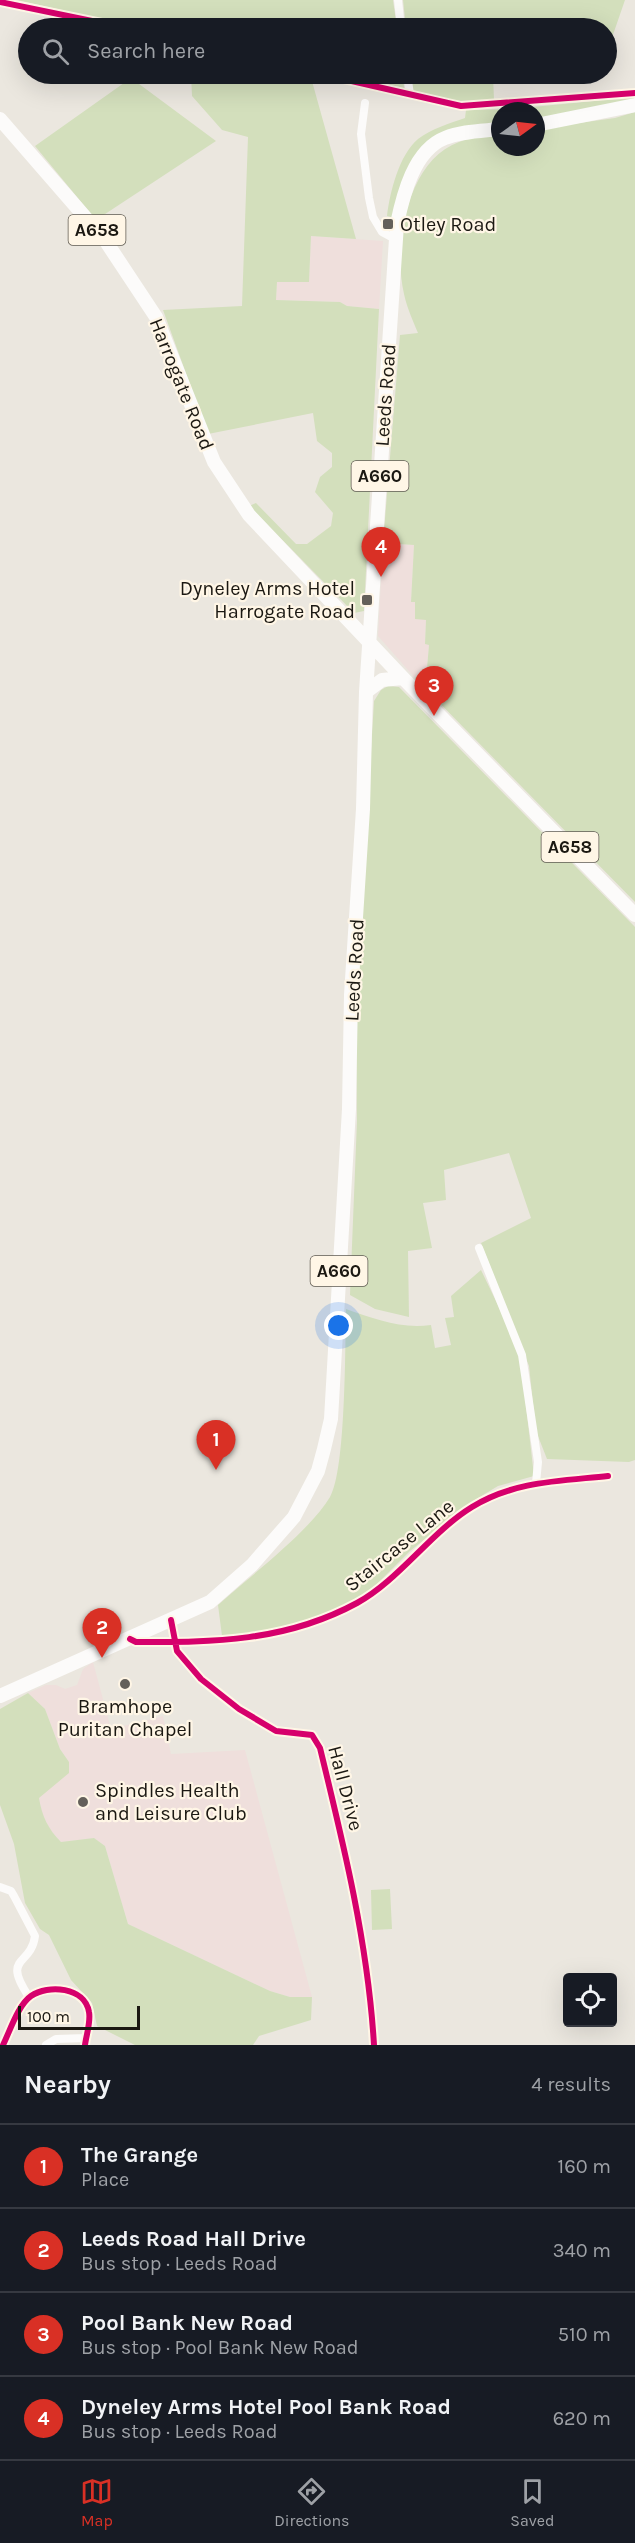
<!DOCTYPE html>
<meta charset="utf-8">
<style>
:root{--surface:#171b24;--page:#20242c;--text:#f1f3f6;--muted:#9ea1a6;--line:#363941;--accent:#d93025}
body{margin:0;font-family:Karla,sans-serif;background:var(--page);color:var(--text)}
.controls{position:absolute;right:18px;bottom:18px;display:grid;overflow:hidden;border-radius:6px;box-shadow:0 6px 24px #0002}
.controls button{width:54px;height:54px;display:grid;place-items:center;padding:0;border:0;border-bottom:2px solid var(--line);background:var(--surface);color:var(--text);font:30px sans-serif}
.compass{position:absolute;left:491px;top:102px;width:54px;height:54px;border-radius:50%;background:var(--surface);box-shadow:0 6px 24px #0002;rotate:75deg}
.scale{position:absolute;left:18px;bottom:15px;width:122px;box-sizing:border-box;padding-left:6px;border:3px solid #1b1812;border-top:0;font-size:16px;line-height:21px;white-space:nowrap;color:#1b1812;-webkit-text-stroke:4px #fff6e6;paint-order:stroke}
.you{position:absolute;left:339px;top:1326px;width:21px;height:21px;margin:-15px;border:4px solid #fff;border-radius:50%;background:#1a73e8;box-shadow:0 0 0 9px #1a73e833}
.badge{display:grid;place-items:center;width:39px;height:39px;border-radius:50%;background:var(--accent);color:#fff;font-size:20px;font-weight:700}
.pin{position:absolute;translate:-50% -50px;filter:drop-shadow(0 2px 3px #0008)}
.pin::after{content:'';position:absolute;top:32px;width:21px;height:18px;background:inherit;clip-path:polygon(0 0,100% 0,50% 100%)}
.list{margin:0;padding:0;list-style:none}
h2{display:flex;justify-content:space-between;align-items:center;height:78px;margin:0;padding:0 24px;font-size:26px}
h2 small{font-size:20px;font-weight:400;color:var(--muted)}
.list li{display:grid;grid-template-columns:39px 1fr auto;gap:18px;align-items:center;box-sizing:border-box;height:84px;padding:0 24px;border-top:2px solid var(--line)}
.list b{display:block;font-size:22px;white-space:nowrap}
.list p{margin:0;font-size:20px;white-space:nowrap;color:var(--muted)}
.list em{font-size:20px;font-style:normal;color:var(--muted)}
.icon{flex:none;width:33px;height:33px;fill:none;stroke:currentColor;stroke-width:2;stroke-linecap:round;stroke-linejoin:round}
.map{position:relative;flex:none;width:635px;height:2045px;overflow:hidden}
.search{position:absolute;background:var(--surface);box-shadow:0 6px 24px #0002;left:18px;right:18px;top:18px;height:66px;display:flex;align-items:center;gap:15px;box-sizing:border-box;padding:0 21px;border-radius:33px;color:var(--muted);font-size:22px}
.sheet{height:414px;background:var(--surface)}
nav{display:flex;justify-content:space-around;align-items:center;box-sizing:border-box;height:84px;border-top:2px solid var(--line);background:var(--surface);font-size:16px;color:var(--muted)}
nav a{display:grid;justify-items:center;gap:3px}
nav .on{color:var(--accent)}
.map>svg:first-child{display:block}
.commercial{fill:#efdfdc}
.green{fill:#d3dfbc}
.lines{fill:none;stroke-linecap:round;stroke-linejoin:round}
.street{stroke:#fcfbfa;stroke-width:8}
.highway{stroke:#fcfbfa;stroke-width:14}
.cycleway-casing{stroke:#fff6e6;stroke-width:10}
.cycleway{stroke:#d6006c;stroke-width:6}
.poi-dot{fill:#64605a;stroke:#fff6e6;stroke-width:2}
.labels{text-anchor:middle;stroke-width:4.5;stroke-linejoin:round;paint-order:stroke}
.shield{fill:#fff6e6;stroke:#5f5b52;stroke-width:1.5}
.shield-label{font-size:18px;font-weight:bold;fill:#1b1812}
.poi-label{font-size:20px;fill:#1b1812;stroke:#fff6e6;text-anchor:start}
.street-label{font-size:20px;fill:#1b1812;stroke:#fff6e6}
</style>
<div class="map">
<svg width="635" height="2045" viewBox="0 0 635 2045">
<rect width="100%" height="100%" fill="#ebe7df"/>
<path class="commercial" d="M311 236 383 241 379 309 347 306 340 302 276 300 277 282H309Z
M383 543 414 545 411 602H415L426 620 425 644H429L427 668 415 678 378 636Z
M93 1662 111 1729 163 1716 171 1754 245 1750 312 1997H290L270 1991 128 1924 105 1846 94 1838 61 1842 50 1830 42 1813 39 1798 69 1762 60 1749 45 1709 28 1693 46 1685H56L65 1689 77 1685 83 1669Z"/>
<path class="green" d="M17 0H393L397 28H143Z
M403 0H625L607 52 606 28H406Z
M191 74H310L356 239 311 236 309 282H277L276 300 340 302 347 306 379 309 364 611 354 613 249 506 256 503 296 544H307L331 526 333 513 315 492 320 477 332 467V453L317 441 313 413 208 434 163 310 242 306 248 137 222 130 192 96Z
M339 74H403L404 88Z
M410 74H493L494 100 452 102 411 90Z
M131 78 216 141 96 220 35 146Z
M635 97V101L536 120V111H500V124L424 147 395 218 387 216C390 192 399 155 418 139 431 129 450 123 465 118L466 110 512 109Z
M635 112V902L415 678 427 668 429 645 425 644 426 620 415 619V602H411L414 545 383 543 400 335 418 333C413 321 407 308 404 294 393 247 406 161 459 142 472 137 487 137 500 135V147H536V129L615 118Z
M388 686 399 687 635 927V1460L629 1462 547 1459 536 1431 529 1366 481 1243 531 1218 509 1153 444 1170 446 1200 423 1203 432 1248 408 1251 409 1317 375 1309 350 1295 357 1121 356 1007 374 701 381 690Z
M481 1270 509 1328 521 1362 534 1476 498 1486 473 1501 410 1551 364 1597 336 1611 293 1628 222 1636 218 1605C250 1576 309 1532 330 1497 346 1470 345 1346 346 1309 375 1319 400 1329 431 1325L435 1348 451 1345 445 1318 454 1317 451 1296Z
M28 1693 45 1709 60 1749 69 1762V1773L39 1798C42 1816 48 1829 61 1842L94 1838 105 1846 128 1924 270 1991 290 1997H312L311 2020 259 2036 253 2045H135L97 2026 92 2003 71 1980 49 1935 40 1929 25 1903 14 1844 0 1805V1709Z
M390 1889 392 1929 372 1930 371 1890Z"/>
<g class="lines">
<path class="street" d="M398 0 401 28
M0 2 126 28
M321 74 461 106 635 93
M407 74 410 94
M365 103 361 134 369 198 373 217 382 232 395 239
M479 1248 522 1355 538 1462 536 1483
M171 1620 177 1651 201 1679 239 1709 276 1731 312 1735 320 1748C344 1846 368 1944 374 2045
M130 1639 136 1642C214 1642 285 1642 357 1603 399 1580 431 1532 472 1507 514 1481 561 1481 608 1476
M0 1887 11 1891 14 1896 35 1936C31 1967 1 1955 29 1997
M3 2045C10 2031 18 2005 31 1996 48 1984 85 1987 89 2012 91 2022 86 2036 85 2045
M46 2045 56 2039 86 2038"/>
<path class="highway" d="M0 119 105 240 156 317 214 462 249 515 403 678 635 915
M536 125 635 105
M366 692 382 680 403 678
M0 1696 210 1602 252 1565 294 1517 318 1471 324 1449 331 1419 349 1109 351 995 363 809 366 692 397 224C403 195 414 150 445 138 462 131 482 131 500 129"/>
<defs>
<path id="cycleway" d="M0 2 126 28
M321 74 461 106 635 93
M171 1620 177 1651 201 1679 239 1709 276 1731 312 1735 320 1748C344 1846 368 1944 374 2045
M130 1639 136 1642C214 1642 285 1642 357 1603 399 1580 431 1532 472 1507 514 1481 561 1481 608 1476
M3 2045C10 2031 18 2005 31 1996 48 1984 85 1987 89 2012 91 2022 86 2036 85 2045"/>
</defs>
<use href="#cycleway" class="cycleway-casing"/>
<use href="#cycleway" class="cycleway"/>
</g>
<g class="poi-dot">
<rect x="382" y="218" width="12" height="12" rx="3"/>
<rect x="361" y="594" width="12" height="12" rx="3"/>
<circle cx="125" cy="1684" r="6"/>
<circle cx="83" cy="1802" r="6"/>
</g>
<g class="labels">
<g class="shield">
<rect x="68.5" y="215" width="57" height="30" rx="4.5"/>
<rect x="351.5" y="461" width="57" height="30" rx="4.5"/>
<rect x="541.5" y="832" width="57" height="30" rx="4.5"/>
<rect x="310.5" y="1256" width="57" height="30" rx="4.5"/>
</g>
<g class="shield-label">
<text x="97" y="236">A658</text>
<text x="380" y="482">A660</text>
<text x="570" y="853">A658</text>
<text x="339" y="1277">A660</text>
</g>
<g class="poi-label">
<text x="400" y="231">Otley Road</text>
<text x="355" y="595" text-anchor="end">Dyneley Arms Hotel<tspan x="355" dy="23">Harrogate Road</tspan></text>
<text x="125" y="1713" text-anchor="middle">Bramhope<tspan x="125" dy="23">Puritan Chapel</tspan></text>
<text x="95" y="1797">Spindles Health<tspan x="95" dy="23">and Leisure Club</tspan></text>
</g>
<g class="street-label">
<text transform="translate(182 384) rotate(68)" y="7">Harrogate Road</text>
<text transform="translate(385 395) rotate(-86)" y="7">Leeds Road</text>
<text transform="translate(354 970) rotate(-87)" y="7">Leeds Road</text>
<text transform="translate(399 1545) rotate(-39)" y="7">Staircase Lane</text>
<text transform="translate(346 1788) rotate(75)" y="7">Hall Drive</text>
</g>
</g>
</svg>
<div class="controls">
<button><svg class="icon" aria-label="locate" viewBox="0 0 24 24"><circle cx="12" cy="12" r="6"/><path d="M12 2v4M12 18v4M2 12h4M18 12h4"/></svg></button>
</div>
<svg class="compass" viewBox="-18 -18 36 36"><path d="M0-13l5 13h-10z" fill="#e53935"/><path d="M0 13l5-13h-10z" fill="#9ea1a6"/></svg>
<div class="scale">100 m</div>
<div class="you"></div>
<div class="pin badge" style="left:216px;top:1470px">1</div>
<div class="pin badge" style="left:102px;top:1658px">2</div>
<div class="pin badge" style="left:434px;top:716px">3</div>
<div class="pin badge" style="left:381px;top:577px">4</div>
<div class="search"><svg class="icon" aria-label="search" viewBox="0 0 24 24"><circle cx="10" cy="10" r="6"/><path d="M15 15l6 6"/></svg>Search here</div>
</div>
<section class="sheet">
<h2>Nearby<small>4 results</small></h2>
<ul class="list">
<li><span class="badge">1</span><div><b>The Grange</b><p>Place</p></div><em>160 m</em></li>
<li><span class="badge">2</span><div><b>Leeds Road Hall Drive</b><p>Bus stop · Leeds Road</p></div><em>340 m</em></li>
<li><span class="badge">3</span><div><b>Pool Bank New Road</b><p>Bus stop · Pool Bank New Road</p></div><em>510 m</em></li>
<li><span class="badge">4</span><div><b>Dyneley Arms Hotel Pool Bank Road</b><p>Bus stop · Leeds Road</p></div><em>620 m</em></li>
</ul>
</section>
<nav>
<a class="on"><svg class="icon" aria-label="map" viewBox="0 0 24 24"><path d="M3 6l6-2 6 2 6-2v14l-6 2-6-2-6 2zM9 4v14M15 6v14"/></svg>Map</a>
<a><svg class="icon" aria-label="directions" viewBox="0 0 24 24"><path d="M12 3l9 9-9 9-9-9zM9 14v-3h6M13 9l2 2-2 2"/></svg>Directions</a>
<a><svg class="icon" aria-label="saved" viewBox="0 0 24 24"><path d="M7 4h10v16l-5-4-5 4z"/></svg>Saved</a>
</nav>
